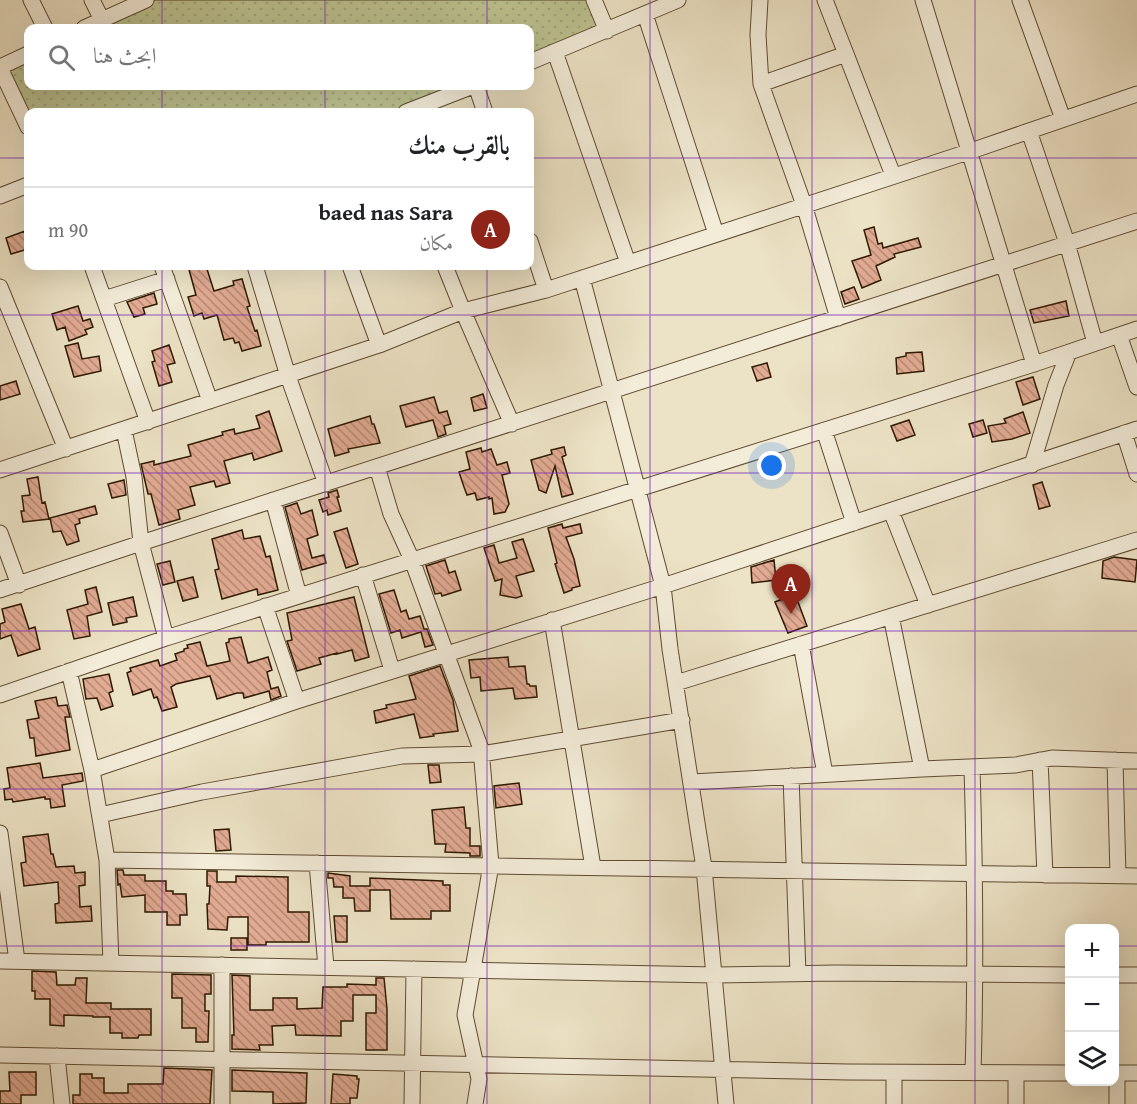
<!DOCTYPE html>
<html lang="ar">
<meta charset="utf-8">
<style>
:root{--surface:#fff;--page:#f2f2f2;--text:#202124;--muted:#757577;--line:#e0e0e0;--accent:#8f2418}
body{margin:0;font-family:"Gentium Book Plus",Amiri,serif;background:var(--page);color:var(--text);direction:rtl}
.controls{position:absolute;right:18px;bottom:18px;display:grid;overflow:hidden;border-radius:12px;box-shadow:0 6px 24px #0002}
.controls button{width:54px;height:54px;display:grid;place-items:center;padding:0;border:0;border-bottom:2px solid var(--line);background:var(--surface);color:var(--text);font:30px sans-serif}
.you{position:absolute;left:772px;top:466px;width:21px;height:21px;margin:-15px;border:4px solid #fff;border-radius:50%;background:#1a73e8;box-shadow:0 0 0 9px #1a73e833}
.badge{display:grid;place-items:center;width:39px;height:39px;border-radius:50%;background:var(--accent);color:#fff;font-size:20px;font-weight:700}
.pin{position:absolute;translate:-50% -50px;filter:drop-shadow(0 2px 3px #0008)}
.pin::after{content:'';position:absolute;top:32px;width:21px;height:18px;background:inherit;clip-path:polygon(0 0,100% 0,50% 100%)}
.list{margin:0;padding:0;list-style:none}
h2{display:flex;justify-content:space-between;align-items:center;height:78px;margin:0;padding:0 24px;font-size:26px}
h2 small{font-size:20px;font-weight:400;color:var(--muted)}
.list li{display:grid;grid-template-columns:39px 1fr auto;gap:18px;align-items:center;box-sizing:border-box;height:84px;padding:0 24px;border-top:2px solid var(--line)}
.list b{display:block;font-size:22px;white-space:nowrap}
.list p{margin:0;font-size:20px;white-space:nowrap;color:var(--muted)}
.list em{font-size:20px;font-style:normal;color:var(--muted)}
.icon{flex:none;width:33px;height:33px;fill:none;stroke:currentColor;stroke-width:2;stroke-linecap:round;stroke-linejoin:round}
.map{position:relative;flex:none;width:1137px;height:1104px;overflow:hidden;direction:ltr}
.search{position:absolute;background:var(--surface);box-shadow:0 6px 24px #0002;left:24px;top:24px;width:510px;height:66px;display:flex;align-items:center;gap:15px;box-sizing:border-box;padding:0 21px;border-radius:12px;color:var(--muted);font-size:22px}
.panel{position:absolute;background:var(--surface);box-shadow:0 6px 24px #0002;left:24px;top:108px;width:510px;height:162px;border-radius:12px;direction:rtl}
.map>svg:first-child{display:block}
.grass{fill:url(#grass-dots);stroke:#766e48;stroke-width:1.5}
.building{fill:url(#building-back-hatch);stroke:#2e1900;stroke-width:1.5}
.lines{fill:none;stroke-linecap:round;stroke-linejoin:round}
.minor-casing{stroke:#5e4b31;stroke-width:17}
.minor{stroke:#f3ecd9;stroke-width:15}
.grid{fill:none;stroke:#7b2cbf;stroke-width:1.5;stroke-opacity:0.55}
</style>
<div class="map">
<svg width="1137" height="1104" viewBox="0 0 1137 1104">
<defs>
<pattern id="grass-dots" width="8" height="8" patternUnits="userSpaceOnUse" patternTransform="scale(1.5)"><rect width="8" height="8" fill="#bdc291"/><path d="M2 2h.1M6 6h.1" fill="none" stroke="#a3a67b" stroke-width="1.8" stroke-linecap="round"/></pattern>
<pattern id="building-back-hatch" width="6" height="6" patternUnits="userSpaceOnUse" patternTransform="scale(1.5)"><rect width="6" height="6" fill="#e2ab94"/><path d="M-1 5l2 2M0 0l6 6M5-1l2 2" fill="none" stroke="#b88a76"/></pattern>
</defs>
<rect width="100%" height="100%" fill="#ece2c5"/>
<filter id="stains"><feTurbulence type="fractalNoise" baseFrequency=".00333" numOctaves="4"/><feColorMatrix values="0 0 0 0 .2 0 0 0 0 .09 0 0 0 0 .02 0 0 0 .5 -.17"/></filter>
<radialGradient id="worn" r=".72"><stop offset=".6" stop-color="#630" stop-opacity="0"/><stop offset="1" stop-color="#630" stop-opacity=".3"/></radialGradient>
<path class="grass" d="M155 0H588L599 26 530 56V28H95Z
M28 60V86H458L394 112H28L7 70Z"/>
<path class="building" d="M874 227 878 244 882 243 883 248 918 238 921 247 894 254 895 257 876 266 881 280 862 288 852 261 871 255 864 230Z
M25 231 28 249 11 254 6 238Z
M188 266H206L214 291 234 285 233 281 242 279 250 306 247 307 255 331 257 330 261 346 242 351 239 342 235 343 233 338 224 340 217 315 204 319 202 313 194 316 188 297 196 295Z
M854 287 859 299 845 304 841 292Z
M154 293 157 304 143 308 145 314 134 317 127 302Z
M1066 301 1069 316 1034 323 1030 310Z
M78 306 83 321 90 319 93 327 85 330 87 334 69 341 65 327 57 330 52 314Z
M78 343 82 359 99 356 101 371 74 377 65 346Z
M169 345 175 363 167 365 172 382 159 386 152 362 155 361 152 351Z
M922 352 924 371 897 374 896 358 906 356V353Z
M767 363 771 377 757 381 752 367Z
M1033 377 1040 399 1023 405 1016 382Z
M16 381 20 394 0 400V386Z
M483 394 487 408 474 411 471 398Z
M434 397 439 413 447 411 451 424 444 426 446 434 438 437 433 420 406 427 400 406Z
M269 411 282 451 254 460 252 453 224 461 230 483 216 487 214 481 190 487 195 505 178 510 180 519 159 525 151 494H148L141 464 154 461V465L191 456 188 445 223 435 222 432 234 429 235 434 260 428 256 416Z
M1023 412 1030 433 1012 439 992 442 988 426 1006 423 1004 419Z
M370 416 372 424H374L380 443 348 449 349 452 335 456 328 429Z
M909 420 915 435 897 441 891 426Z
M983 420 987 433 973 437 969 424Z
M564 447 566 455 562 457 573 494 562 497 555 466 546 493 539 490 531 460 552 454 551 450Z
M481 448 482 452 491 449 497 465 507 462 510 473 502 475 509 504 505 512 494 514 492 498 489 499V497L477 500 475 493 467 495 464 487 459 472 470 469 466 452Z
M38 477 42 503 45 502 49 519 23 522 21 511H24L22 496 30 495 27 479Z
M124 480 126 495 112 498 108 484Z
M1042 482 1050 506 1039 509 1033 485Z
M337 490 339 497H337L341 511 328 515 327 510 323 512 319 500 329 497 328 493Z
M297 503 301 514 312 510 318 535 307 539 312 558 324 555 326 563 302 570 285 507Z
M95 506 97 514 79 519 80 523 75 525 79 541 67 545 61 531 53 532 50 518Z
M562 524 563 528 580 524 582 533 566 537 574 559 580 586 572 588V590L564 593 555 564 557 563 548 528Z
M347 528 358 564 346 568 334 532Z
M242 530 244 539 260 536 266 557 270 556 278 590 258 595 257 589 222 599 215 570 219 569 212 539Z
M523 539 534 571 516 576 522 596 516 598 500 595 502 579 495 581 484 548 494 545 499 563 517 558 512 542Z
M1114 557 1137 560 1135 582 1102 578 1103 561Z
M445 560 449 573 455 571 461 590 442 596 441 593 435 594 426 566Z
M774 560 776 580 752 583 751 567Z
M170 561 175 582 163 585 157 564Z
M193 577 198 597 183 601 177 581Z
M96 587 102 612 87 616 90 636 74 639 67 610 88 604 85 590Z
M394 590 401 612 406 610 409 619 420 616 424 629H427L433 645 425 647 421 632 402 638 400 630 391 633 379 594Z
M795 594 807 626 788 633 775 602Z
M133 597 137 616 126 618 127 622 113 625 108 603Z
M354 597 369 657 355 661 352 650 337 654V653L319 658 321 664 297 671 287 641 292 640 287 613Z
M21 604 29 629 35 627 40 649 18 656 11 635 0 639V624L5 622 2 609Z
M241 637 248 663 268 657 272 670 267 672 271 689 278 687 281 696 271 700 269 691 244 698 243 693H237L217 699 210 676 176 684 171 687 177 707 162 711 157 697 154 698 151 689 133 695 127 673 131 671 130 668 158 660 160 666 177 660 175 654 184 651V649L188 648 187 645 200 642 207 666 230 661 226 643 229 642V639Z
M508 657 509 667 525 666 527 684H529L530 686H536L537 697 515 699 513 688 481 691 480 677 471 678 469 660Z
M440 666 453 700 458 731 433 734 434 736 420 738 414 714 376 723 374 711 387 708 386 705 416 699 409 676Z
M109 674 113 691 109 693 113 706 101 710 97 698 86 699 83 679Z
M56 697 58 706 67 705 70 717H65L70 750 36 756 34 738H30L27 720 39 718 35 701Z
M40 763 43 778 82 773 83 781 62 785 65 806 51 808 50 799H45V797L13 802 12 799 5 800 4 789 10 788 7 768Z
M428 765H439L441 782 430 783Z
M519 783 522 804 496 808 494 786Z
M464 807 466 828H470V846H480V856H470V853L445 852 446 844H435L432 810Z
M229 829 231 850 216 851 214 830Z
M48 834 51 854H53L56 867 74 866 75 873 85 872V885L79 886 80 907 91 906 92 921 56 923 55 904 59 903 58 882 24 886 21 863 26 862 23 837Z
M117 870H123L124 875H145V881H166V891H173V894H186L187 915H180V925H167V912H145V895L122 897 120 884 118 885Z
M207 871H217V882H236V876L288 877V912H309V942H266V945H248V917H228L227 930 208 929 207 904H209L210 886H207Z
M328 873 350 876V886H370V878L443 881V885H450V911H431V919H391L390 890H370V911H355L354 898H343V887H334L333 878H328Z
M334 916H347V942H336Z
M231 938H247V950H231Z
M32 971 56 972 57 985H75L76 978H87L86 1003H111V1009H151V1035H139L138 1038H122V1033H110V1017H93V1016L64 1015V1026L50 1025V999H35V991H32Z
M172 974 211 975V994H205V1011H209L208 1042H196V1028H182V998H172Z
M232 975 250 976V1010H273V998H297V1009L322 1008 323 987H347V984L376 985V978H384L387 1009V1050H366V1013H376V995H353V1021H341V1036L296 1035 295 1025 272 1026 273 1045H259L260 1050 232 1049V1035H234Z
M164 1068 212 1070 210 1104H73V1095H80V1074H92V1078H104V1093H128V1084H163Z
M232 1070 307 1073 306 1103 273 1104V1092L232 1091Z
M9 1072H36V1095H21V1104H0V1091H10Z
M333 1074 357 1076V1079H359L357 1098H350V1104H331Z"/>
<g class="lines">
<defs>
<path id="minor" d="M31 0 45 28
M92 0 102 20
M594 0 607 31
M760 0 758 35 761 84 804 205 838 318
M825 0 893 175
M923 0 1034 364
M1020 0 1063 119
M645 14 716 234
M84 28 146 0
M555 52 628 263
M530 62 678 0
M0 67 28 54
M0 68 28 127
M761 84 846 54
M476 86 485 112
M406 112 473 86
M1029 131 1067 243 1095 343
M0 196 28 185
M530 241 546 290
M92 266 148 422
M162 266 210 401
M255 266 288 376 326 484
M350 266 379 345
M445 266 463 311 512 424
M582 278 663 586 670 649 704 868 726 1104
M0 287 66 449
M104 299 167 279
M1119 335 1137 387
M124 430 134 477 141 543 166 638
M824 430 854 523
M1124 433 1137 474
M1032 465 1056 385 1069 352
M377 467 391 514 412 560 481 749 491 865 465 1015 479 1079 475 1104
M0 470 379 345 463 311 546 290 971 151 1137 94
M273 500 299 596
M891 511 928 605
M0 533 19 585
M363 575 392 670
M0 590 141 543 1137 221
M265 606 297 701
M891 616 922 769
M552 620 593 867
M801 644 825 774
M69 671 92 770 107 860 111 963
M676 683 1137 540
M0 695 166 638 1034 364 1137 329
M1040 760 1045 875
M1115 760 1118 876
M972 767C975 869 976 971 973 1073
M92 770 297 701 663 586 1137 429
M791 776 798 974
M692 782 922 769 1016 765 1052 758 1137 761
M100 815 202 792 402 756 482 754 682 720
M0 833 17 961
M107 860 1137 876
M317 863 326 967
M0 961 715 975 836 973 1070 975
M222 965V1104
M1114 975H1137
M0 1055 847 1072 1070 1073
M57 1056 62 1104
M894 1073V1104
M1016 1073V1104
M1114 1073H1137
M1117 1073V1104
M412 1104 414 969"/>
</defs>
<use href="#minor" class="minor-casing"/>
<use href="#minor" class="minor"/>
</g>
<path class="grid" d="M162 0V28M325 0V28M487 0V28M650 0V1104M812 0V1104M975 0V1104M162 86V112M325 86V112M487 86V112M0 158H28M530 158H1137M162 266V1104M325 266V1104M487 266V1104M0 315H1137M0 473H1137M0 631H1137M0 789H1137M0 946H1070M1114 946H1137"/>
<rect width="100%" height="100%" filter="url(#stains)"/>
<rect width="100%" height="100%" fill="url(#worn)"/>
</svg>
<div class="controls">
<button>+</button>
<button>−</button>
<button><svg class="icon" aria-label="layers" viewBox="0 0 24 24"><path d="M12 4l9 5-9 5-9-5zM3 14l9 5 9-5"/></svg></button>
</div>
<div class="you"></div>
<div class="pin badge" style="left:791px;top:614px">A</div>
<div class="search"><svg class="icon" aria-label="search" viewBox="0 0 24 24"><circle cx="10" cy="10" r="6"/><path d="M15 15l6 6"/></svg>ابحث هنا</div>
<section class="panel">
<h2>بالقرب منك<small></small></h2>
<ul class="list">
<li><span class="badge">A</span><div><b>baed nas Sara</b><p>مكان</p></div><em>90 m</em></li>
</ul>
</section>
</div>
